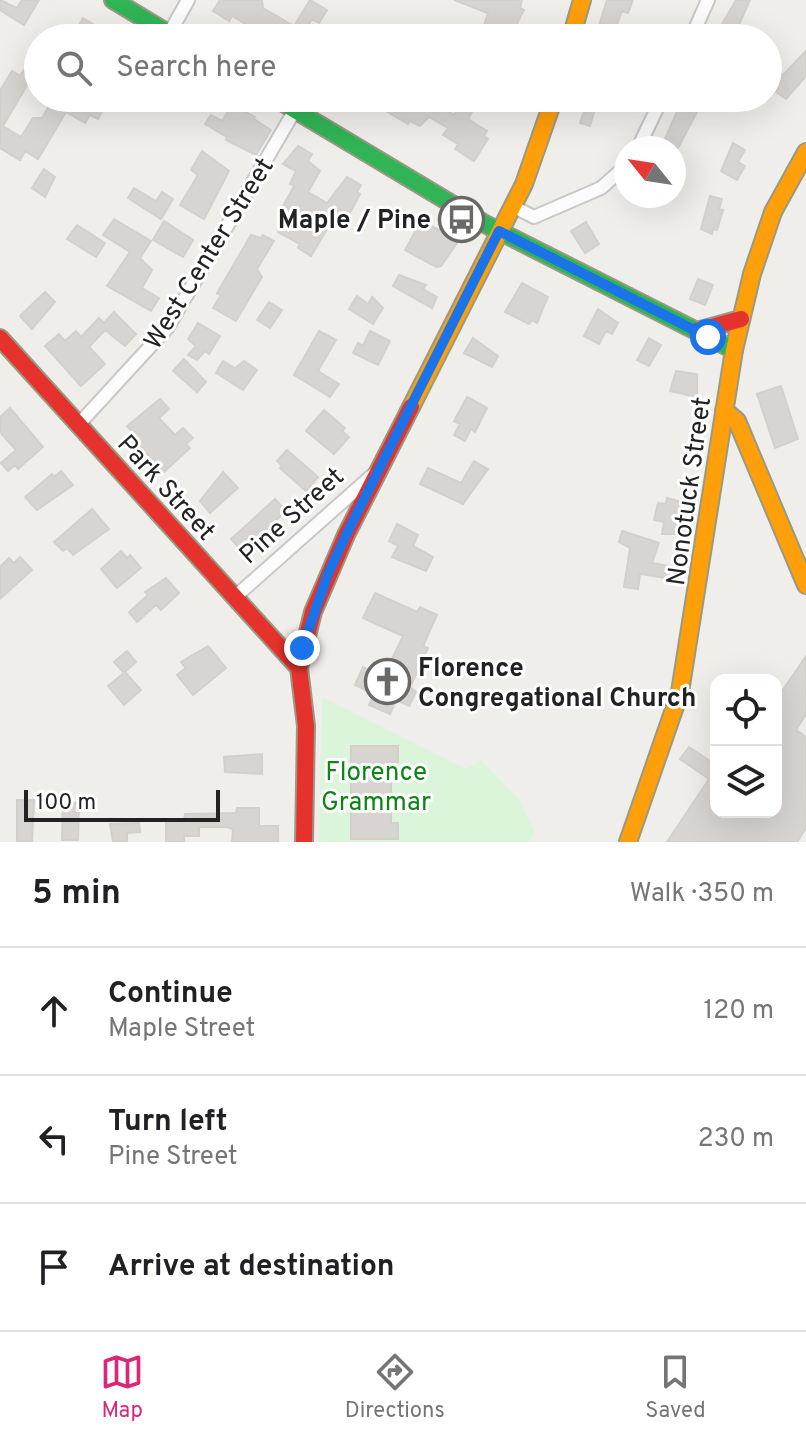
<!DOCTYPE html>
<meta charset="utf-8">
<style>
:root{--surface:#fff;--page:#f2f2f2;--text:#202124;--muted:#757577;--line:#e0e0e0;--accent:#db2777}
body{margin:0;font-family:Overpass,sans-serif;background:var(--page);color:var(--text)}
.controls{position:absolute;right:24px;bottom:24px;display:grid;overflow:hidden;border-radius:16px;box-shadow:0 8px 32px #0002}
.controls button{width:72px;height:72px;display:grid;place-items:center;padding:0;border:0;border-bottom:2px solid var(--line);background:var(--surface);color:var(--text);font:40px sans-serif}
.compass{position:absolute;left:614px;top:136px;width:72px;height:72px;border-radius:50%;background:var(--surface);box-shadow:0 8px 32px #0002;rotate:300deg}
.scale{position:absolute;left:24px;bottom:20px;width:196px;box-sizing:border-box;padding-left:8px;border:4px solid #222;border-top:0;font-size:22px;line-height:28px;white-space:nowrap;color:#222;-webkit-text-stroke:6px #fff;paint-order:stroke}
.stop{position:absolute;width:24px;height:24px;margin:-18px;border:6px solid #1a73e8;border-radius:50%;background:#fff}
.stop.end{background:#1a73e8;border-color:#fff;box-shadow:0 2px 8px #0008}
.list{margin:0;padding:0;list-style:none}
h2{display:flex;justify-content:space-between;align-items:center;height:104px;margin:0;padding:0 32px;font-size:34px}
h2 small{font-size:26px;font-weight:400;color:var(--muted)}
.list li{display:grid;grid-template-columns:52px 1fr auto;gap:24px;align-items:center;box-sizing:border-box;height:128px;padding:0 32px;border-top:2px solid var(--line)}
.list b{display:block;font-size:30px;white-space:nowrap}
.list p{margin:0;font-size:26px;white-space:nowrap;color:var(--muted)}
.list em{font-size:26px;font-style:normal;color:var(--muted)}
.icon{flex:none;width:44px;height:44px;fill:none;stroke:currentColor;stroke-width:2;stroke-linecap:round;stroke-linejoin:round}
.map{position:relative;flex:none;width:806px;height:842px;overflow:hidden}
.search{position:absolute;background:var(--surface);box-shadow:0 8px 32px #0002;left:24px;right:24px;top:24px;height:88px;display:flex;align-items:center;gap:20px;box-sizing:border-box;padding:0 28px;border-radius:44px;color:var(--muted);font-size:30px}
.sheet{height:488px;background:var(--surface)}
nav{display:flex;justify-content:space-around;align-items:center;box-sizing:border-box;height:112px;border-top:2px solid var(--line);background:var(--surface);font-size:22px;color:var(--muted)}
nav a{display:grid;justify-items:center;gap:4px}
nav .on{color:var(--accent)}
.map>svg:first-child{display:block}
.park{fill:#daf5da}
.building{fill:#d7d4d2;stroke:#d3d0cc;stroke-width:2}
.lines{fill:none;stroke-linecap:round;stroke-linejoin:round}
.street-casing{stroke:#c9c8c7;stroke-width:16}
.fast-casing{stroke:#999a82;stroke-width:20}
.slow-casing{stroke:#999a82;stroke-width:20}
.jam-casing{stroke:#999a82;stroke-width:20}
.street{stroke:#fdfcfc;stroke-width:12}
.fast{stroke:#30b455;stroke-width:16}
.slow{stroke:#ff9f0a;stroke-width:16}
.jam{stroke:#e5322d;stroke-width:16}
.route{stroke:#1a73e8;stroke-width:10}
.labels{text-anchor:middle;stroke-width:6;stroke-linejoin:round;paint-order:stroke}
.poi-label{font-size:26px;font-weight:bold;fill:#222;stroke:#fff;text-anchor:end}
.street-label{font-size:26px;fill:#222;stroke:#fff}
.park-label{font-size:26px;fill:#0c8416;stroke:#fff}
</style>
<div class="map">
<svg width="806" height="842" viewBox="0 0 806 842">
<rect width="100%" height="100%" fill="#f0eeeb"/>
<path class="park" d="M322 697 466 769 481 760 518 798 535 832 529 842H319Z"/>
<path class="building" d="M0 0 17 8 22 0H39L24 25 0 10Z
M220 0H262L263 8 294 26 310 0 327 10 319 23 312 19 301 38H269L232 16 229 21 213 11Z
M454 0H522L520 8 524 10 513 31 499 27 496 35 482 31 488 13Z
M607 0H633L628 13 622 11 612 38H595Z
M736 0H750L733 38H714Z
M83 18 103 30 98 38H71Z
M806 51V76L786 99 775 91 768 99V77L775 69 783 75Z
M31 59 38 63V88L29 82 3 126 21 137 33 118H42L54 98H99L96 103 104 108 98 119 90 115 85 123 66 112 38 159 25 151 20 160 0 148V91L12 71 20 76Z
M384 98H428L454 115 464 98H480L468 119 487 131 484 136 488 139 474 161 455 149 458 144 443 135 448 128 429 117 420 126 410 121 408 124 379 107Z
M565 98H598L590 126 580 123 585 108 564 102Z
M232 105 255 117 254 119 271 130 256 155 226 140 227 137 205 124 211 115 222 121Z
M686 106 697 112 678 148H661L678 109 683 111Z
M733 143 745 150 738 162 745 166 737 180 721 171Z
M298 146 312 154 308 161 320 171 308 192 327 203 347 177 361 185 357 192 360 194 344 224 334 218 311 256 298 248 300 244 278 232 290 210 283 206 294 186 290 184 296 171 283 164Z
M202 151 229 171 204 219 180 205 198 175 191 170Z
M44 169 55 177 45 197 32 188Z
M134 188 156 201 162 192 173 199 161 219 128 198Z
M710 196 722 199 719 209 723 210 717 230 713 229 712 234 701 229Z
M114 219 151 241 140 258 152 270 142 288 159 298 151 311 107 286 130 252 103 235Z
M164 221 193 240 183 257 153 240Z
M421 221 459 240 441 266 436 267 405 250Z
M586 222 599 244 585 253 571 231Z
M77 225 105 243 96 257 67 239Z
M251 235 261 238 263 235 274 241 257 269 262 277 236 321 213 308 221 295 217 293Z
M399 275 426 285 423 289 437 297 432 308 393 286Z
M698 279 713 285 705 305 690 299Z
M522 283 548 297 537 323 532 320 529 324 505 312Z
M45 292 55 302 32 329 20 316Z
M357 296 368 304 372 297 383 308 373 324 349 309Z
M269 302 282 310 270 328 257 320Z
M598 309 618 323 612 334 606 331 599 344 584 336Z
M114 312 136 334 125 346 105 330 89 347 105 364 81 386 45 346 59 334 65 341 76 331 81 337 99 318 104 323Z
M198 323 220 336 209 354 205 351 197 360 188 355 196 346 188 339Z
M319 331 336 340 318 371 339 384 330 397 294 375Z
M370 331 390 341 378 365 353 353 358 343 363 346Z
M473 338 498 356 492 367 464 353Z
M649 338 661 345 649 366 637 360Z
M184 359 206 382 197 392 173 371Z
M223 361 235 368 244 361 257 370 243 390 216 373Z
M676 371 697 374V397L670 391Z
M781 386 798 439 775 448 757 394Z
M467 397 487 408 475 432 471 429 465 441 454 435 460 424 454 421Z
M160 399 169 409 159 418 175 435 183 428 193 438 186 444 190 448 164 472 132 438 135 435 127 426Z
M10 408 43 447 18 469 15 465 8 471 1 463 16 450 0 432V417Z
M324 410 345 428 342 431 349 437 334 454 306 431Z
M287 450 318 477 306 491 280 468 282 466 277 461Z
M474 461 488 469 463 504 420 484 428 468 461 483Z
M61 471 73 485 37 510 25 497 52 474 54 477Z
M223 472 238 488 210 513 200 501Z
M667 498 690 504 686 534H662L664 522 654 520 658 503 666 504Z
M275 499 286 511 243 552 231 539Z
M92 509 109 529 73 555 67 548 63 551 54 542Z
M397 524 418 535 413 546 433 557 426 571 392 557 398 546 389 541Z
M622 531 659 543 652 563 675 567 673 579 640 574 638 589 624 587 630 548 619 542Z
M121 551 127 558 130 555 141 568 117 588 101 569Z
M20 557 32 570 0 599V567L9 558 14 563Z
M166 578 179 593 161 610 156 605 137 622 129 612 148 595 145 592Z
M375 593 417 612 420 607 437 615 423 646 428 648 410 687 416 692 409 706 396 700 390 714 369 705 374 694 355 685 363 667 379 675 388 660 391 661 403 636 363 618Z
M208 646 226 668 193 695 177 675 186 668 181 662Z
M127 651 136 662 125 672 141 690 124 705 108 686 124 673 114 662Z
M806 656V714L796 730 806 737V828L797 842H667L709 779 680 759 689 747 716 765V812H776V700Z
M351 746H398V762H391V823H398V839H351Z
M262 754V774L225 772 224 757Z
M17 800H34L32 841H17Z
M63 802 79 803 78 840H62Z
M237 808H259V826H278V842H232L233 829 227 827H199V836H184V842H166V821L184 820 185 814 236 813Z
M139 823 140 832 127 833V842H113L110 824Z"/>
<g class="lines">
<defs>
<path id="street" d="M169 34 188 0
M691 38 708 0
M638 148 662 98
M512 206 534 217 601 188 626 166
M79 424 168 327 295 110
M235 597 376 472"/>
<path id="fast" d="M113 0 176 38
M275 98 487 225 734 350"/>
<path id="slow" d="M571 38 582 0
M411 407 524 184 554 98
M724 410 737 421 806 585
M628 842 680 692 734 350 752 274 773 212 806 152"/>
<path id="jam" d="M697 331 741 319
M0 338 299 668
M304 842 306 726 299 668 313 612 346 535 411 407"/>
</defs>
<use href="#street" class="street-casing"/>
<use href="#fast" class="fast-casing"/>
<use href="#slow" class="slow-casing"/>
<use href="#jam" class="jam-casing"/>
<use href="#street" class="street"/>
<use href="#fast" class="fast"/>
<use href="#slow" class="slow"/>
<use href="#jam" class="jam"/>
</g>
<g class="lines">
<path class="route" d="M302 648 328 574 346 535 499 231 708 337"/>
</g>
<defs>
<symbol id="bus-ring" viewBox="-11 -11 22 22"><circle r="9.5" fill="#fff" stroke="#6a6968" stroke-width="1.5"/><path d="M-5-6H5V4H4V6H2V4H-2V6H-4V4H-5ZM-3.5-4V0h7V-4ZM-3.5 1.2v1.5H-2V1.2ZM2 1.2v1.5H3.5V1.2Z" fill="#6a6968"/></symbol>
<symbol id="church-ring" viewBox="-11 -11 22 22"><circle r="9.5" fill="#fff" stroke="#6a6968" stroke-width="1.5"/><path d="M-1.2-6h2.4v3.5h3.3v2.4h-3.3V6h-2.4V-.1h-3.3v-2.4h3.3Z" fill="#6a6968"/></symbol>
</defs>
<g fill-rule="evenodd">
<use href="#bus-ring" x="436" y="194" width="51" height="51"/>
<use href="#church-ring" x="362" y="656" width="51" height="51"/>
</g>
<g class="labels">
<g class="poi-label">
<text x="431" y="228">Maple / Pine</text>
<text x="418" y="676" text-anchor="start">Florence<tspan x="418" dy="30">Congregational Church</tspan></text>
</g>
<g class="street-label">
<text transform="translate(208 253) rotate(-58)" y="9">West Center Street</text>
<text transform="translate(167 487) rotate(48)" y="9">Park Street</text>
<text transform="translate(688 491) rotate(-82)" y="9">Nonotuck Street</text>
<text transform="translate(291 515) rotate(-42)" y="9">Pine Street</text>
</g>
<g class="park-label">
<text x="376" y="780">Florence<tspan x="376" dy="30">Grammar</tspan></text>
</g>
</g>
</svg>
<div class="controls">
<button><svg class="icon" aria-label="locate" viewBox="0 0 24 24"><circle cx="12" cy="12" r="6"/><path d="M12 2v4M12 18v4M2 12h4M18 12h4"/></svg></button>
<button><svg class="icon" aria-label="layers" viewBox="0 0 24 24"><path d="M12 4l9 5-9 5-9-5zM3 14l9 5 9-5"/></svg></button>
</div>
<svg class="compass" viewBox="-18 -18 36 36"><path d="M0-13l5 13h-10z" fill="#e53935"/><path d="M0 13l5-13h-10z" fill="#757577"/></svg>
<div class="scale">100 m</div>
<div class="stop" style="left:708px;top:337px"></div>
<div class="stop end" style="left:302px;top:648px"></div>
<div class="search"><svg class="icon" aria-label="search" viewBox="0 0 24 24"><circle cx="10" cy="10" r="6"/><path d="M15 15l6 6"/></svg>Search here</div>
</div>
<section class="sheet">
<h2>5 min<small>Walk · 350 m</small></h2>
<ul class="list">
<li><svg class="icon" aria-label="ahead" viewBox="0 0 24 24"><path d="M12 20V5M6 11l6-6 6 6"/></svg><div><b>Continue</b><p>Maple Street</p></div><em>120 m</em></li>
<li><svg class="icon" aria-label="left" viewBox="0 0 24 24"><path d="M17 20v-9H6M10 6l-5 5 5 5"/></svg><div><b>Turn left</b><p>Pine Street</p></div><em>230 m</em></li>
<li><svg class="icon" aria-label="arrive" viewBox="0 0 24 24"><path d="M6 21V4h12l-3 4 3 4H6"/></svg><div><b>Arrive at destination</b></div></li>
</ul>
</section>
<nav>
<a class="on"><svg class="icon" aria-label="map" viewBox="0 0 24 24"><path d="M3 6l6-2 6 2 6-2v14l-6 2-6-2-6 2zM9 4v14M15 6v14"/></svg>Map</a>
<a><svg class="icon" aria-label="directions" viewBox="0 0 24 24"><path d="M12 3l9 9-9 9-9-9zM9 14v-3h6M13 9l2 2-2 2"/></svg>Directions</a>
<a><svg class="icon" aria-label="saved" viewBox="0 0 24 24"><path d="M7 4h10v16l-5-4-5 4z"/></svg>Saved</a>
</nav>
